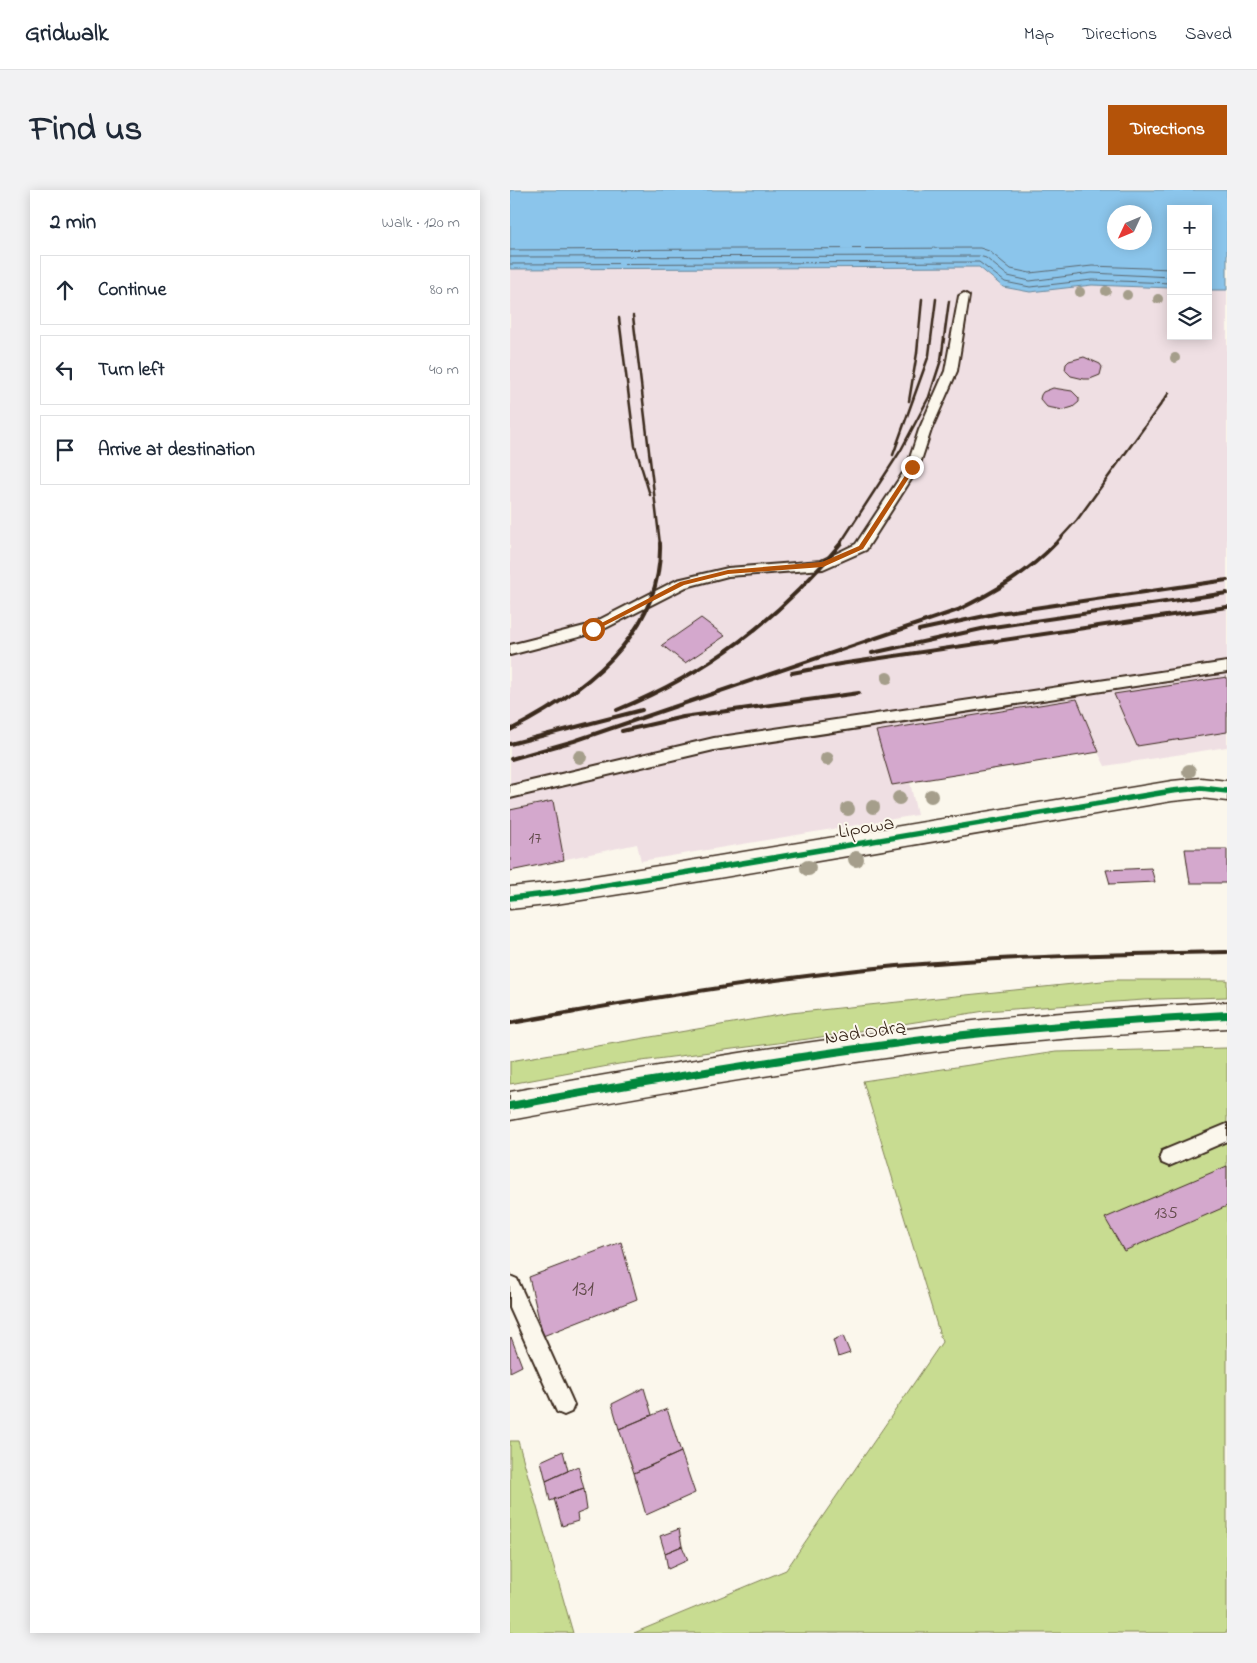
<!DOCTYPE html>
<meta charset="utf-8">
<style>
:root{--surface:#fff;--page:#f2f2f3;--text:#1f2937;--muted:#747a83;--line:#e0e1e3;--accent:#b45309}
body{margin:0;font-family:"Indie Flower",sans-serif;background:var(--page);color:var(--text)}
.controls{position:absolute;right:15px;top:15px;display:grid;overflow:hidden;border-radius:0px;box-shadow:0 2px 12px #0003}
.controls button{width:45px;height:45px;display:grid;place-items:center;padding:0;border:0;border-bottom:1px solid var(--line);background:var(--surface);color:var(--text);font:25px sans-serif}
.compass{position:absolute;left:597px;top:15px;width:45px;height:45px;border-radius:50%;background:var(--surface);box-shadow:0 2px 12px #0003;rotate:226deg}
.stop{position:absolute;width:15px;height:15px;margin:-11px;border:4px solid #b45309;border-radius:50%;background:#fff}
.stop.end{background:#b45309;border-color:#fff;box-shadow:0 1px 5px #0008}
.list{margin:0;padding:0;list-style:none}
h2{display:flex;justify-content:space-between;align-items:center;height:65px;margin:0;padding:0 20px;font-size:21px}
h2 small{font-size:16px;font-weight:400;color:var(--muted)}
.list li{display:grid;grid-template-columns:32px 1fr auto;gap:15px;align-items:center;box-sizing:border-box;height:70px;margin:0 10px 10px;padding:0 10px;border:1px solid var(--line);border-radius:0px}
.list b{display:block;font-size:19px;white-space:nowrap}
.list em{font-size:16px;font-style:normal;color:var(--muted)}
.icon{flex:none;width:28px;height:28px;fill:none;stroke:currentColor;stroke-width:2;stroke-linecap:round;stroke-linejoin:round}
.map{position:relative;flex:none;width:717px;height:1443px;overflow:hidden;border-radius:0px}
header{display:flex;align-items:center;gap:30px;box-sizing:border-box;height:70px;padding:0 25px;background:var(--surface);border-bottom:1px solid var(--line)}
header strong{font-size:24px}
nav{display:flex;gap:28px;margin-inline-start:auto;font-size:18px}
.intro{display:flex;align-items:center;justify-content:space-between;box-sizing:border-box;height:120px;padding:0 30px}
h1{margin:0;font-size:35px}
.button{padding:12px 22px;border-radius:0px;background:var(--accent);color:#fff;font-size:18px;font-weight:700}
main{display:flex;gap:30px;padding:0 30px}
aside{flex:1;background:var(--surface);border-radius:0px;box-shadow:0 2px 12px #0003}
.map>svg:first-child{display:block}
.built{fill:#efdfe3}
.green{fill:#c8dc91;stroke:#828358}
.water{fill:#8bc5eb;stroke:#6b8799;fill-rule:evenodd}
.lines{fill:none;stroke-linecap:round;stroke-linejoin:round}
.shore{stroke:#5b6870;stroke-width:1}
.building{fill:#d4a8cd;stroke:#3b2a1e}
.service-casing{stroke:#3b2a1e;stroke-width:4}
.minor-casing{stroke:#3b2a1e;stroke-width:3}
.tertiary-casing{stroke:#3b2a1e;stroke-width:3}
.service{fill:#fbf7ec;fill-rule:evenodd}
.minor{fill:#fbf7ec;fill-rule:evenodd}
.tertiary{fill:#fbf7ec;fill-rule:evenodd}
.rail-far2{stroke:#3b2a1e;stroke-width:2.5}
.rail-far1{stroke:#3b2a1e;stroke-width:4}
.rail{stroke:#3b2a1e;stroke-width:4.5}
.cycleway-far1-casing{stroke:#fbf7ec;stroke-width:9}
.cycleway-casing{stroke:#fbf7ec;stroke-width:11}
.cycleway-far1{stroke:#00873e;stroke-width:5.5}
.cycleway{stroke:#00873e;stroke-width:8}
.tree{fill:#a59e8b}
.route{fill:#b45309}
.labels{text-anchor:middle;stroke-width:4;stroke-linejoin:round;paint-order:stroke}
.number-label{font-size:18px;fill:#614a4a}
.street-label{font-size:20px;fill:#3b2a1e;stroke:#fbf7ec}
.near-number-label{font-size:21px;fill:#614a4a}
</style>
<header>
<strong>Gridwalk</strong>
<nav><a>Map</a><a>Directions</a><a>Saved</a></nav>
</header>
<div class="intro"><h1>Find us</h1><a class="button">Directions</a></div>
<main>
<aside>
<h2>2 min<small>Walk · 120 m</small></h2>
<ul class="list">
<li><svg class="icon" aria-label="ahead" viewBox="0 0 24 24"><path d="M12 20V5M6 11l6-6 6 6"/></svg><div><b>Continue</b></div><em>80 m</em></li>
<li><svg class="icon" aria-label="left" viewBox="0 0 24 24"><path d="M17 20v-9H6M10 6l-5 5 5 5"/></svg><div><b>Turn left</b></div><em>40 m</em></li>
<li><svg class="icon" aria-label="arrive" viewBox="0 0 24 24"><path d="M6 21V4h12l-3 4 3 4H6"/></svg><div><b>Arrive at destination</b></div></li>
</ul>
</aside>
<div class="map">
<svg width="717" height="1443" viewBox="0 0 717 1443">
<rect width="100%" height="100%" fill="#fbf7ec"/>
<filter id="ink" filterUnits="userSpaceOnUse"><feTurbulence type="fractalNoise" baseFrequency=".02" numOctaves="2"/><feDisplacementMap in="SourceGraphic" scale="10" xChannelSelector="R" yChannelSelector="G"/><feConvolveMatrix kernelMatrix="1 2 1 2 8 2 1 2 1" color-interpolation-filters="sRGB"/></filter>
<g filter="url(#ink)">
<path class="built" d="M140 77H469L493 97 519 102 582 95 661 98V146H698V100H717V557L595 576 588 562 400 592 407 625 131 671 127 654 0 681V79Z"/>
<path class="green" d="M602 790H717V807L648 809 475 821 298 849 109 874 0 894V871L281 823Z
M717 858V1443H124L276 1380 432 1152 353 891 546 862Z
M0 1251H8L63 1443H0Z"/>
<path class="water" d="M0 0H717V100H698V19H661V98L582 95 520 102 493 97 469 77 0 79ZM604 22H634V52H604Z"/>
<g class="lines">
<path class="shore" d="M0 60 470 58 479 61 501 79 520 83 582 76 661 79
M0 67 469 66 476 68 498 86 520 91 582 83 661 87
M0 74 469 72 495 92 520 97 582 90 661 93"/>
</g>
<path class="building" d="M574 167 590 174 592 177 590 185 580 189H574L561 186 555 180 556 174 559 171Z
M543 198 562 201 569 208V212L563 217 553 220 537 217 530 209 531 205 533 202Z
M191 428 215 446 175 473 152 455Z
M717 487V542L627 556 604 504Z
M567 509 589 562 382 595 366 541Z
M43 611 54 670 0 681V620Z
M675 659H717V693H680Z
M641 678 645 692 600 694 596 680Z
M717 976V1016L614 1061 595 1028Z
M111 1052 127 1109 33 1146 19 1087Z
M333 1146 340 1163 328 1167 323 1150Z
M1 1147 12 1176 0 1182V1148Z
M134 1198 142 1225 109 1239 102 1214Z
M157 1219 171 1262 124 1283 109 1239Z
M53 1261 58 1281 36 1291 31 1271Z
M171 1262 185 1303 136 1325 124 1283Z
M68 1276 74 1299 40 1311 36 1291Z
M74 1299 77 1320 67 1324 68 1331 52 1336 44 1309Z
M169 1339 172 1356 155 1363 150 1346Z
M172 1356 178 1370 158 1379 155 1363Z"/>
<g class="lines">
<defs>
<path id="service" d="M454 103 459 106 447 181 421 240 409 277 356 360 313 379 218 386 176 397 88 442 0 465V455L79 435 167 390 218 378 311 371 346 354 397 277 409 240 435 181 449 106Z
M717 472V482L204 560 0 608V596L204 548Z
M717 934V951L659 976 652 973 650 967 652 961Z
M0 1086 7 1089 61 1208 64 1215 61 1222 54 1225 47 1222 0 1118Z"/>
<path id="minor" d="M691 588 717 591V611L691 608 662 611 161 696 46 714 0 719V697L46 692 161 674 662 591Z"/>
<path id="tertiary" d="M717 812V838C626 843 536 849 445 859 296 877 148 903 0 930V902C148 875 296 851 445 833 536 823 626 817 717 812Z"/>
</defs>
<use href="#service" class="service-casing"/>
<use href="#minor" class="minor-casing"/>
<use href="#tertiary" class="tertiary-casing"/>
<use href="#service" class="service"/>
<use href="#minor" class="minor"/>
<use href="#tertiary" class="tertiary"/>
<path class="rail-far2" d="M123 126 150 354
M109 128 125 256 140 305
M399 211 407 163 412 109
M383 265 419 165 426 109
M330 354 391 260 419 207 431 170 439 111
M545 354 567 330 659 203"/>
<path class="rail-far1" d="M409 440 489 423 717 390
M362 463 476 438 717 403
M282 483 330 474 717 417
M107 520C199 482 268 430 331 353
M0 540C73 503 153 444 150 353
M112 541 173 527 349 503
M0 554 132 520
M1 569 64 551 448 420C484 402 518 383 546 353
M57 823C170 803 284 785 399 775 505 766 611 764 717 762"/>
<path class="rail" d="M0 833 64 822"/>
<defs>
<path id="cycleway-far1" d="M0 708 46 703 161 685 662 601 691 598 717 601"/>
<path id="cycleway" d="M0 916C148 889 296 864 445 846 536 836 626 830 717 825"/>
</defs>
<use href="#cycleway-far1" class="cycleway-far1-casing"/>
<use href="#cycleway" class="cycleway-casing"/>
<use href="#cycleway-far1" class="cycleway-far1"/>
<use href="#cycleway" class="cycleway"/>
</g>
<g class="tree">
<circle cx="596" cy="101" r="5"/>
<circle cx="570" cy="102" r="5"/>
<circle cx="617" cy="105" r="5"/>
<circle cx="648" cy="109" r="5"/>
<circle cx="665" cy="168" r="5"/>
<circle cx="377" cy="488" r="6"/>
<circle cx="70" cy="567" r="7"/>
<circle cx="317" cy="569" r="7"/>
<circle cx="679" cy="581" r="7"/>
<circle cx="421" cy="606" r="7"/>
<circle cx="389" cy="608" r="7"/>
<circle cx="363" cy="617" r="7"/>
<circle cx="338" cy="619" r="7"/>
<circle cx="346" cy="669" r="8"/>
<circle cx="298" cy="678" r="8"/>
</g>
</g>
<path class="route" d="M402 275 406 277 353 359 313 377 218 384 174 395 86 440 80 439 170 392 218 380 312 372 349 356Z"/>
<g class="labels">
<g class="number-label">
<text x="25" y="653">17</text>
<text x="656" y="1028">135</text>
</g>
<g class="street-label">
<text transform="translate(356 636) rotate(-10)" y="7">Lipowa</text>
<text transform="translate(355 841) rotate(-8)" y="7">Nad Odrą</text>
</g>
<g class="near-number-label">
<text x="73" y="1105">131</text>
</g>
</g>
</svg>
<div class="controls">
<button>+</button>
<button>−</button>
<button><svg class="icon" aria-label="layers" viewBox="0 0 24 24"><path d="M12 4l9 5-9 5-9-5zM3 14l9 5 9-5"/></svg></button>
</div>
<svg class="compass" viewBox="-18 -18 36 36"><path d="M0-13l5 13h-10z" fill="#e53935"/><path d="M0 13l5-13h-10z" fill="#747a83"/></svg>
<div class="stop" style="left:83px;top:439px"></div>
<div class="stop end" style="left:402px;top:277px"></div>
</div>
</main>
